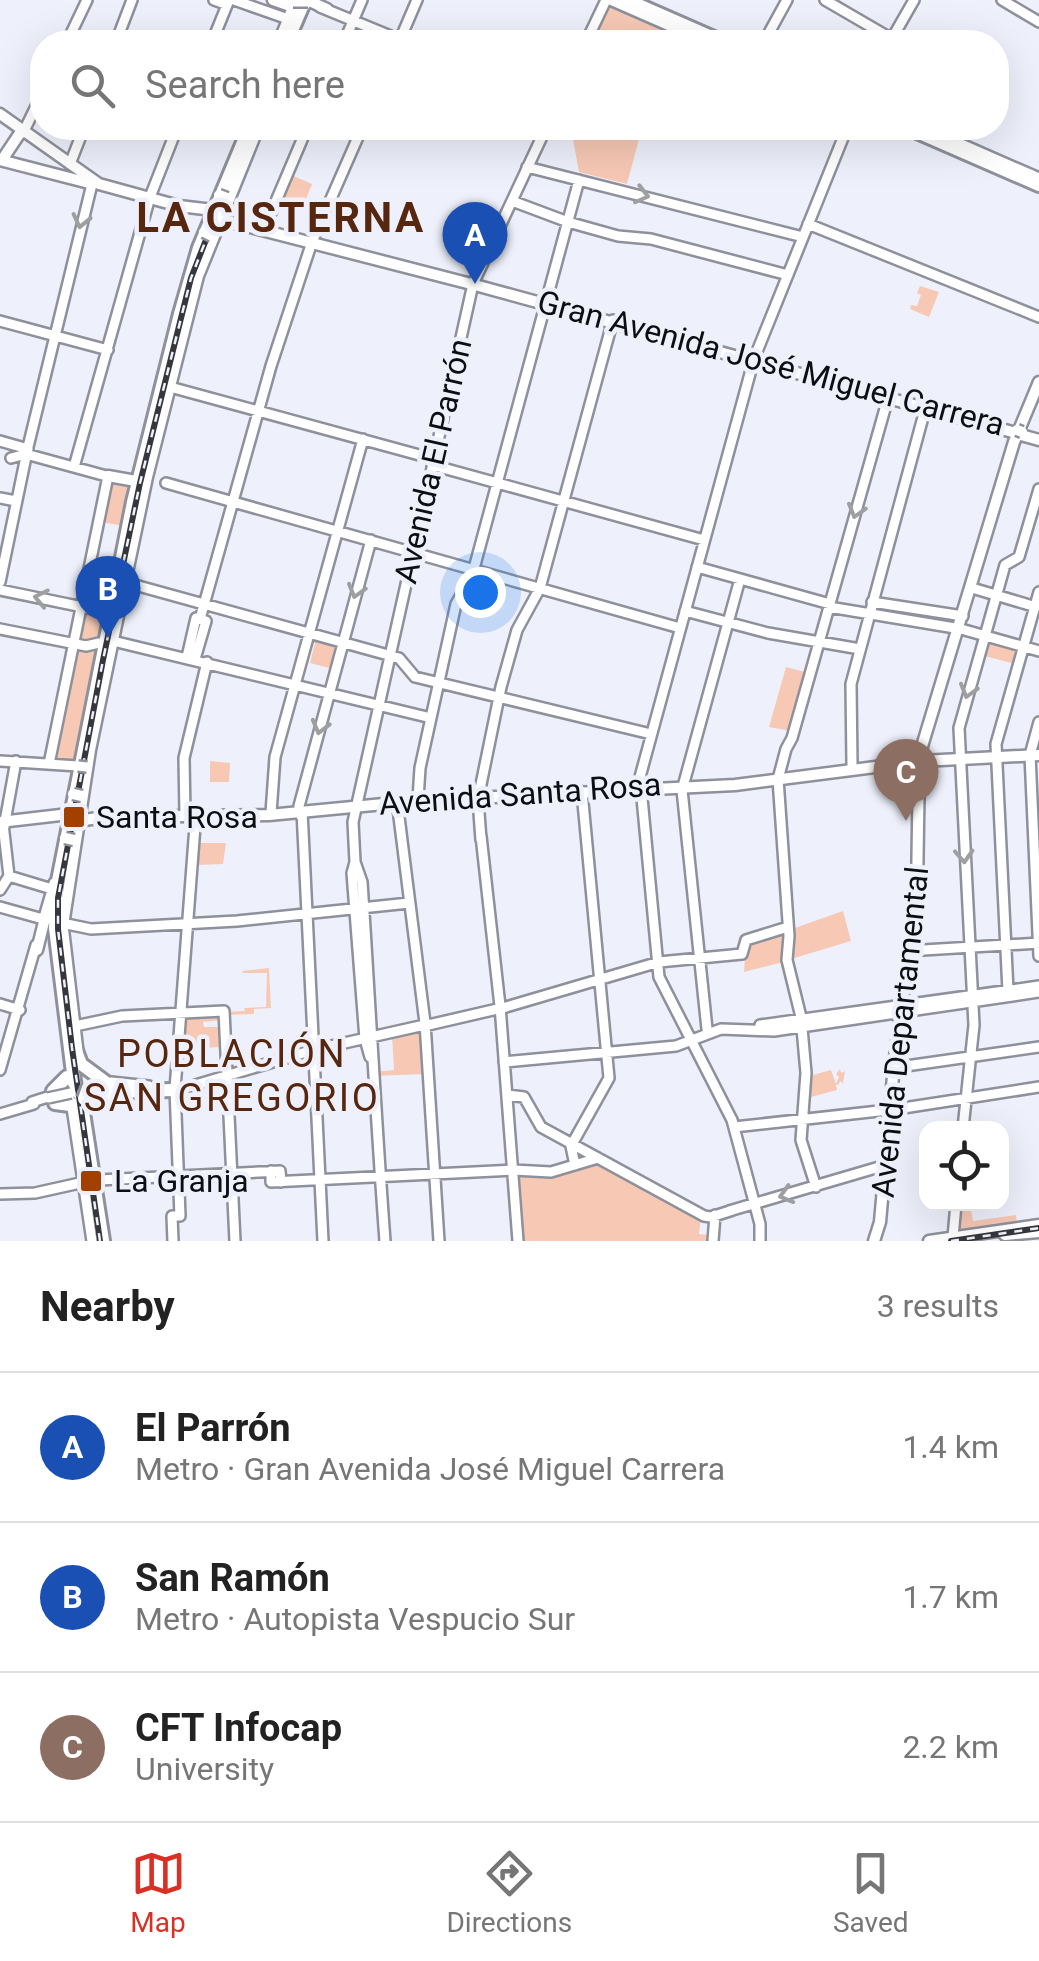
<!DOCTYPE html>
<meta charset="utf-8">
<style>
:root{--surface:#fff;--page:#f2f2f2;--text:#222;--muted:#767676;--line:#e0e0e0;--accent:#d93025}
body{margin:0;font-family:Roboto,sans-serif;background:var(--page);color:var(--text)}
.controls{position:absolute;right:30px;bottom:30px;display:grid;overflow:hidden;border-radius:20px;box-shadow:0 10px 40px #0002}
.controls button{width:90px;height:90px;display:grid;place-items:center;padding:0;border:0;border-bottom:2px solid var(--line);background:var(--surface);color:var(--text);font:50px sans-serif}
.you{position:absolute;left:480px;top:592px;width:35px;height:35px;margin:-25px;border:8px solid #fff;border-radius:50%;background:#1a73e8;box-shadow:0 0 0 15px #1a73e833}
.badge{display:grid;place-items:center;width:65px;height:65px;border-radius:50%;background:var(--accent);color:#fff;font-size:32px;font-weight:700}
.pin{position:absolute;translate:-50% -82px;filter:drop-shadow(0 2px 5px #0008)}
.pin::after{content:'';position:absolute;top:52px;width:35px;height:30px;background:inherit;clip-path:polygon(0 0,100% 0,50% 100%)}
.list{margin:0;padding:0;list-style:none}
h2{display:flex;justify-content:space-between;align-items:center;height:130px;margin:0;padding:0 40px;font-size:42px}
h2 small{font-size:32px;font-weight:400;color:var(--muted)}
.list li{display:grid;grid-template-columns:65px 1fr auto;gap:30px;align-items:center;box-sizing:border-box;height:150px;padding:0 40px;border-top:2px solid var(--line)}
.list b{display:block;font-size:38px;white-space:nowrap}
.list p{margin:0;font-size:32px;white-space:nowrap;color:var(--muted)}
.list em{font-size:32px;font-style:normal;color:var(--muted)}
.icon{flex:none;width:55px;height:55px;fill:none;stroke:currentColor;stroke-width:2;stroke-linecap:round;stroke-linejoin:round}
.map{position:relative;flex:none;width:1039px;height:1241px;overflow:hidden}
.search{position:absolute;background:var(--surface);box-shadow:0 10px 40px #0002;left:30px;right:30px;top:30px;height:110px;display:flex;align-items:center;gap:25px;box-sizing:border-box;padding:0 35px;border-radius:40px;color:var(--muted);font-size:38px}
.sheet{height:580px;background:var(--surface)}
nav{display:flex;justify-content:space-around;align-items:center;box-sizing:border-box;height:140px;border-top:2px solid var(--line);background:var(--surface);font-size:28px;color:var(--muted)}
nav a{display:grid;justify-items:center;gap:5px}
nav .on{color:var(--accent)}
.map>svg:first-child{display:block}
.green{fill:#f7c9b5}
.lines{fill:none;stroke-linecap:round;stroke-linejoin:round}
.secondary-casing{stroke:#8e919b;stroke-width:14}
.primary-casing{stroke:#8e919b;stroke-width:15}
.highway-casing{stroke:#8e919b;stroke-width:18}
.secondary{stroke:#fff;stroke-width:9}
.primary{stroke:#fff;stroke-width:10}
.highway{stroke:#fff;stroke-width:12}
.rail-casing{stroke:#35373c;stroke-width:6}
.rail{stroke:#eef1fc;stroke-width:2.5;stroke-dasharray:8;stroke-linecap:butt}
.secondary-bridge-casing{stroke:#8e919b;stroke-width:14;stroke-linecap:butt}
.primary-bridge-casing{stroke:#8e919b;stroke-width:15;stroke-linecap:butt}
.highway-bridge-casing{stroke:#8e919b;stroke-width:18;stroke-linecap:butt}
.secondary-bridge{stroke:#fff;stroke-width:9}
.primary-bridge{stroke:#fff;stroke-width:10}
.highway-bridge{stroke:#fff;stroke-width:12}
.oneway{stroke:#9e9fa0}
.poi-dot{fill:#a24000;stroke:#eef1fc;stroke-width:4}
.labels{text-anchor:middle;stroke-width:9;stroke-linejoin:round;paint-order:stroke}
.street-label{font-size:32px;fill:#0d0e12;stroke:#eef1fc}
.poi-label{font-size:32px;fill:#0d0e12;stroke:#eef1fc;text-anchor:start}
.quarter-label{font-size:38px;letter-spacing:2.5px;fill:#57260e;stroke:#eef1fc}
.district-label{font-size:42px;font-weight:bold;letter-spacing:2.5px;fill:#57260e;stroke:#eef1fc}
</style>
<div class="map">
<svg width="1039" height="1241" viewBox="0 0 1039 1241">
<rect width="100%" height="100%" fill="#eef1fc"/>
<path class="green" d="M608 2 616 6V11L632 12 699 42H588Z
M571 128H642L627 184 579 172Z
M289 174 312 184 302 209 276 203Z
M920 286 939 292 929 317 910 309 911 305 917 306 921 295 917 293Z
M110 479 132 485 124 526 101 522Z
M91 568 114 574 76 764 51 762Z
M310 635 340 644 333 669 310 663 315 643 308 640Z
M986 637 1020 647 1015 664 981 655Z
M786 667 809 673 791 731 769 727Z
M210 761 230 763 229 782H210Z
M587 828H592L606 975 603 976Z
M195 843H226L223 864 197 865 196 881H192Z
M843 911 851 941 791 959 792 929Z
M784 931 783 962 744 972 746 942Z
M269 968 271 1008 254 1009V1014L225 1015V1012L245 1011 244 1008 266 1007 267 973H243L242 971Z
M221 1014 223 1020 203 1022 204 1027H221L222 1047 181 1049 183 1015Z
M422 1029 426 1074 373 1076V1072L394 1070 392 1036Z
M840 1069 841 1073 845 1071 843 1083 840 1081 839 1084 836 1085 837 1090 807 1098 809 1076 831 1070 836 1084 839 1077 836 1074Z
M598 1161 701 1217 699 1234 710 1235V1241H524L518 1174Z
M962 1204H970L973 1221 1016 1215 1017 1225 960 1233Z"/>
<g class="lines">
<defs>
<path id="secondary" d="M214 0 225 4
M234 0 288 19
M610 0 706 42
M825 0 892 39
M1002 0 1039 22
M320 7 405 42
M67 42 87 0
M116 42 132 0
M212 42 229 0
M344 42 362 0
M399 42 417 0
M586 42 606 0
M764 42 787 0
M890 42 914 0
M925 128 1039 178
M23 133 42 94
M70 164 84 128
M527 167 803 237
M512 201 568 222 618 236 651 239 788 275
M808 224 1039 317
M265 227 307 128
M0 321 108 350
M170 387 434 459
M0 441 28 449
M11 458 26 454 110 477
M432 465 704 540
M74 467 150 197 177 128
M166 483 680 628
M0 498 16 501
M697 567 830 604
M0 582 28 447 92 184
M124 582 399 658 415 677 651 734
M972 588 1036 607
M0 590 107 612
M872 602 963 616
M829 607 961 629 1039 651
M685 611 768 633 860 649
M200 619 271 366 312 242 362 128
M0 629 86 646 99 643
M117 642 427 717
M187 657 196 618 206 621 195 659
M1039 722 1030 755 1039 956
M0 761 78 766
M49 764 108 476
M852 765 851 684 926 406
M418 799 420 768 456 604 472 576 579 180
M397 801 425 1023 439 1241
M302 811 323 1241
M271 813 275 757 363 439
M185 815 184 758 207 662
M301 816 299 806 371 540
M3 824 9 876
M4 827 16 761
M481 836 500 1006 518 1241
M481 840 478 799 501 687 517 630 540 588 613 320
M355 862 352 873 365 1039 370 1057
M9 876 52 889
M0 890 9 876
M0 907 43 919
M43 921 54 883
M62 923 91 929 237 921 409 903
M63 925 78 1051
M907 951 1039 943
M1008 991 996 744 1039 592
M0 1004 20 1010
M760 1025 1039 986
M75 1026 122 1016 224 1011 235 1241
M424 1026 506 1007 659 962 742 954 746 940 788 927
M707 1029 682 790 740 579
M504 1062 676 1046 721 1029 774 1031 1039 992
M899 1067 1039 1047
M0 1070 36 945
M111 1082 149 1086
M172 1092 313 1050 429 1024
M507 1095 524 1097 541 1127 704 1216 711 1217 733 1210
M71 1101 92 1241
M32 1102 54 1095
M0 1114 34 1104
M734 1127 897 1109 1039 1087
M963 1128 974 1025 959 728 1005 565 1019 557 1039 489
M575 1165 571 1146 609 1078 582 792 580 791
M271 1171V1182L513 1170 551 1172 598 1158
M99 1180 280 1171 281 1182
M816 1187 801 1140 806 1073 801 1017 787 960 789 936 778 779 786 749 792 738 888 398
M0 1194 35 1193 80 1183
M729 1211 886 1165
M953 1237 956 1204
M173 1241 172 1216H180L175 1089 196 813
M385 1241C376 1121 370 1002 362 882L355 862 353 822 473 284 546 128
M713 1241 715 1215
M760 1241V1224L732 1120 659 977 640 777 754 359 847 128"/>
<path id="primary" d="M273 0 293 7
M304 6 307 0 327 9
M279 42 296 0
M0 114 99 184 179 206 213 210
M0 160 93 184
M2 160 22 130
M219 219 475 285 1016 433
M1021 435 1039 440
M108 476 136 481
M920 753 1014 442 1039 382
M78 821 104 817 269 815 415 801 735 785 922 761 1039 755
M0 822 69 814
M63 925 90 750 147 477 198 276 258 128
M37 950 44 922 49 914
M905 1019 913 1010
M1005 1235 1039 1232
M874 1241 880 1222 894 1065 917 889 919 763
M929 1241 1039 1225"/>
<path id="highway" d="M627 0 723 42
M287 42 305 0
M908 128 1039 185
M75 1048 81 1064 112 1087
M75 1089 55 928 57 886 133 502 180 314 199 248 249 128
M53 1091 67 1077
M79 1093 172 1090
M81 1100 103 1241
M55 1103 70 1105"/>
</defs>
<use href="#secondary" class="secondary-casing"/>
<use href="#primary" class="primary-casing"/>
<use href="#highway" class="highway-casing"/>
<use href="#secondary" class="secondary"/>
<use href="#primary" class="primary"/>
<use href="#highway" class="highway"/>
<defs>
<path id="rail" d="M100 1241 72 1048 58 929V898L103 660 140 483 191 278 224 194
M951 1241 1039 1228"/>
</defs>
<use href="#rail" class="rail-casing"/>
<use href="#rail" class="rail"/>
<defs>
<path id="secondary-bridge" d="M293 2H308
M78 766 87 767
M48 1098 71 1093"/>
<path id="primary-bridge" d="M219 195 227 198
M213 210 222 212
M210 217 219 219
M204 232 212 236
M1017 430 1022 432
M73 794 82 796
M69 814 79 813
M68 821H78
M65 838 74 840"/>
<path id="highway-bridge" d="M109 1094 112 1087
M84 1099 88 1088"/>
</defs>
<use href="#secondary-bridge" class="secondary-bridge-casing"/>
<use href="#primary-bridge" class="primary-bridge-casing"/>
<use href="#highway-bridge" class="highway-bridge-casing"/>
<use href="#secondary-bridge" class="secondary-bridge"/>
<use href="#primary-bridge" class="primary-bridge"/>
<use href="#highway-bridge" class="highway-bridge"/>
</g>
<defs><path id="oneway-chevron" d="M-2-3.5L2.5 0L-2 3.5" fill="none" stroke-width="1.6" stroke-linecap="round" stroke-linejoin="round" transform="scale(2.5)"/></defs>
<g class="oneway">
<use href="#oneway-chevron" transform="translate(642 195) rotate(14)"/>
<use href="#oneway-chevron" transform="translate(81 221) rotate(103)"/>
<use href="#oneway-chevron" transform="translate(856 511) rotate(106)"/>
<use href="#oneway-chevron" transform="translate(356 591) rotate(106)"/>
<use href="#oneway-chevron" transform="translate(41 598) rotate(-168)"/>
<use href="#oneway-chevron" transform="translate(968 691) rotate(106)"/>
<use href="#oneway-chevron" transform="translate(320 727) rotate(105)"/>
<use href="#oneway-chevron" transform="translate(964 856) rotate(87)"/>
<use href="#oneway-chevron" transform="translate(786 1195) rotate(164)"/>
</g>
<g class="poi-dot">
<rect x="62" y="805" width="24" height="24" rx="5"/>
<rect x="79" y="1169" width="24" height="24" rx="5"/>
</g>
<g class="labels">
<g class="street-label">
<text transform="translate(771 363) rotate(15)" y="11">Gran Avenida José Miguel Carrera</text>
<text transform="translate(433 461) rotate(-77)" y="11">Avenida El Parrón</text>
<text transform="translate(520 794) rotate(-4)" y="11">Avenida Santa Rosa</text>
<text transform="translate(900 1032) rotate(-84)" y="11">Avenida Departamental</text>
</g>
<g class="poi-label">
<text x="96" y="828">Santa Rosa</text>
<text x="114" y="1192">La Granja</text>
</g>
<g class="quarter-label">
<text x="232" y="1067">POBLACIÓN<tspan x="232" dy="44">SAN GREGORIO</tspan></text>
</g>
<g class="district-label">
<text x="281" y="232">LA CISTERNA</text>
</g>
</g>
</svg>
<div class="controls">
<button><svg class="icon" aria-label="locate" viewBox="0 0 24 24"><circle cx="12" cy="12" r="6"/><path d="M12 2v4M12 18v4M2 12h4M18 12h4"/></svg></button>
</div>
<div class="you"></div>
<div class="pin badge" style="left:475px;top:284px;background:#1a4fb4">A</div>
<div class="pin badge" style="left:108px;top:638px;background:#1a4fb4">B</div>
<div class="pin badge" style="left:906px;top:821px;background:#8d6e63">C</div>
<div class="search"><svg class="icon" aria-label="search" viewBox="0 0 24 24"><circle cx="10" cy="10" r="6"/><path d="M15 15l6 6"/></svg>Search here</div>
</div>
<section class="sheet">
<h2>Nearby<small>3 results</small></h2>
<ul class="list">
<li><span class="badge" style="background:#1a4fb4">A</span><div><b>El Parrón</b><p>Metro · Gran Avenida José Miguel Carrera</p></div><em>1.4 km</em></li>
<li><span class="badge" style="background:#1a4fb4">B</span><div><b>San Ramón</b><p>Metro · Autopista Vespucio Sur</p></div><em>1.7 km</em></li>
<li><span class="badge" style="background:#8d6e63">C</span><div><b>CFT Infocap</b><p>University</p></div><em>2.2 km</em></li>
</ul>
</section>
<nav>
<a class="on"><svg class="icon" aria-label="map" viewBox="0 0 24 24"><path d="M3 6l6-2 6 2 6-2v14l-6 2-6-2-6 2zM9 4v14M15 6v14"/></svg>Map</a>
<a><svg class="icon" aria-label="directions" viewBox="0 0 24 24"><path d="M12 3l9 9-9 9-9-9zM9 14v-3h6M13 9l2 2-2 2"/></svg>Directions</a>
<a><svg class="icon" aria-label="saved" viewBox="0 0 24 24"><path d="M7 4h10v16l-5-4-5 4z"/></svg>Saved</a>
</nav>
